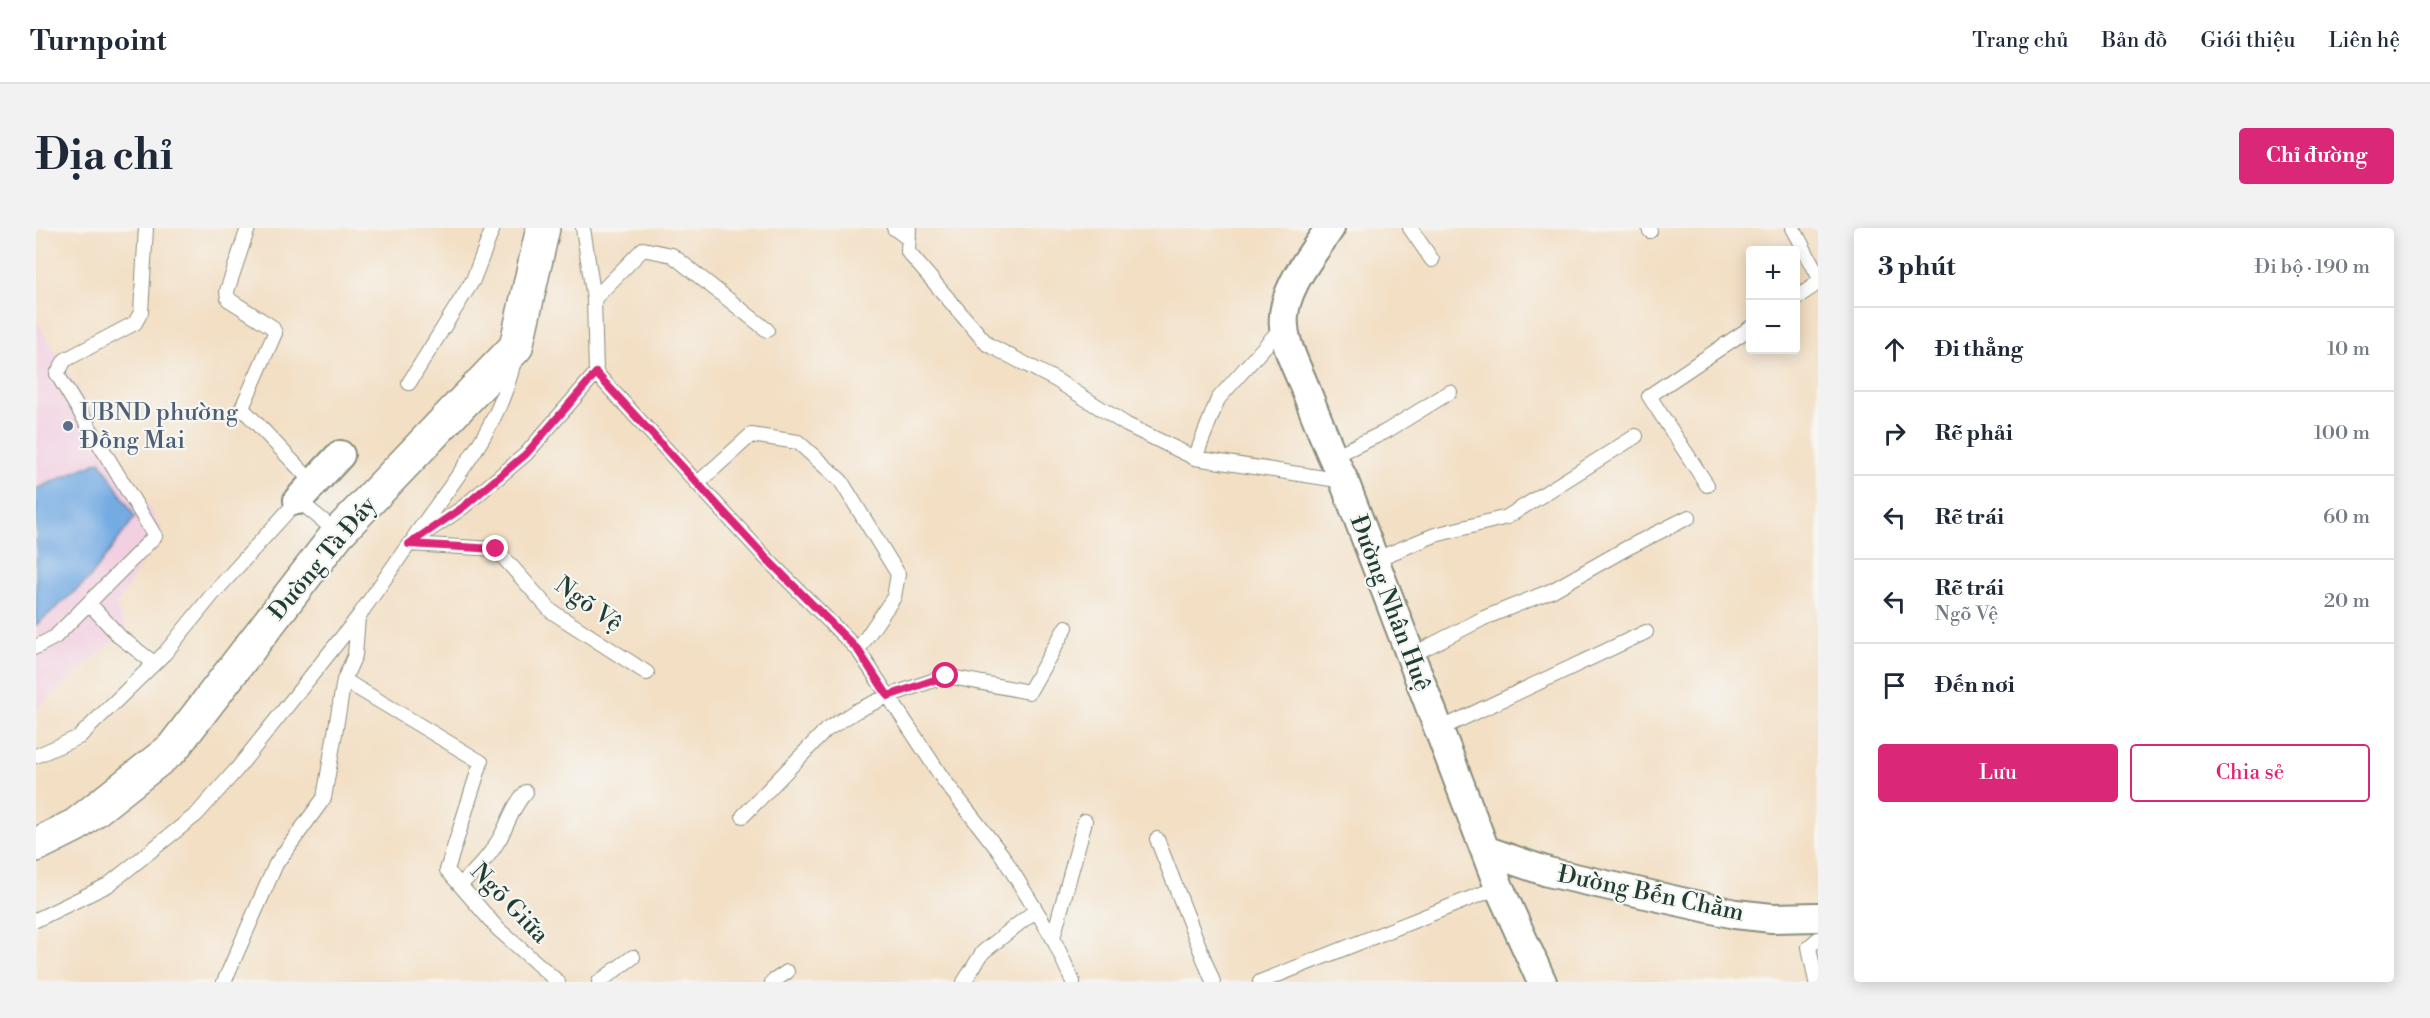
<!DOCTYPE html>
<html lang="vi">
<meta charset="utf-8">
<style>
:root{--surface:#fff;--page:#f2f2f3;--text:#1f2937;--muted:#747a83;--line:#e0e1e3;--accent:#db2777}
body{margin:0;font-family:"Libre Bodoni",serif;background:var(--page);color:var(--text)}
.controls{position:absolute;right:18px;top:18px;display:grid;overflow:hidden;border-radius:6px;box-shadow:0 3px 15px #0003}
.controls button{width:54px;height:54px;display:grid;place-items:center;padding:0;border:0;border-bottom:2px solid var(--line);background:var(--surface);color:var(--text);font:30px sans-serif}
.stop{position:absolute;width:18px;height:18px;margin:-14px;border:4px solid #db2777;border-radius:50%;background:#fff}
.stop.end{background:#db2777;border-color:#fff;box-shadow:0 2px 6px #0008}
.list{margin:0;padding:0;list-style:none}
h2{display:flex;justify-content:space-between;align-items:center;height:78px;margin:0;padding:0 24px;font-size:26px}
h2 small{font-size:20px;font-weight:400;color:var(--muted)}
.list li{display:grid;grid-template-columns:39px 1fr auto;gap:18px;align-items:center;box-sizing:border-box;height:84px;padding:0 24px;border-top:2px solid var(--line)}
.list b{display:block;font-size:22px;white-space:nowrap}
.list p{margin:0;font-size:20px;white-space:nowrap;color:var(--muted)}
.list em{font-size:20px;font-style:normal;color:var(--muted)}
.actions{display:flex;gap:12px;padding:18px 24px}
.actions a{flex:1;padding:14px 0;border:2px solid var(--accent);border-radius:6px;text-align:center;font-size:21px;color:var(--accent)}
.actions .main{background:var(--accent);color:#fff}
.icon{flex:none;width:33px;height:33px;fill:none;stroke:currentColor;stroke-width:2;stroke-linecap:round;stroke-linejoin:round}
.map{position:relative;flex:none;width:1782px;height:754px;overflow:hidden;border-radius:6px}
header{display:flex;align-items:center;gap:36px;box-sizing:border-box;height:84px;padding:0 30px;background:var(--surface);border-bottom:2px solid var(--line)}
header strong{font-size:28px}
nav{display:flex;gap:33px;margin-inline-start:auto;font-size:21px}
.intro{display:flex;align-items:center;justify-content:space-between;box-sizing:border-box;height:144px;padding:0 36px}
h1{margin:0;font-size:42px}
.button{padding:15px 27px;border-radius:6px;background:var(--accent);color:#fff;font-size:21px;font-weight:700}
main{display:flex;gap:36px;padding:0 36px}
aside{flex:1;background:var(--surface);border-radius:6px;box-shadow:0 3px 15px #0003}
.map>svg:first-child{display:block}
.built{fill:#f2cfe1}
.water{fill:#75abe3;stroke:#4a748c;stroke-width:1.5}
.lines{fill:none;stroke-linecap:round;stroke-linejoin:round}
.lane-casing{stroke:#898e7c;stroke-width:16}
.street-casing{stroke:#898e7c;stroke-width:32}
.secondary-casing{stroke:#898e7c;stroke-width:36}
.lane{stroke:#fff;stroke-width:14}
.street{stroke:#fff;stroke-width:28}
.secondary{stroke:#fff;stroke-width:33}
.route{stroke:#db2777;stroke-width:8}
.service-dot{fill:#5c6f8a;stroke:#f6f6f2;stroke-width:2}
.labels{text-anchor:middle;stroke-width:4.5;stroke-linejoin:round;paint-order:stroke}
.service-label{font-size:24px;fill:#4e5e75;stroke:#f6f6f2;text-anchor:start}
.street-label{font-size:24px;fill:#1f3d34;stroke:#f6f6f2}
</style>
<header>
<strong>Turnpoint</strong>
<nav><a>Trang chủ</a><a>Bản đồ</a><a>Giới thiệu</a><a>Liên hệ</a></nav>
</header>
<div class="intro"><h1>Địa chỉ</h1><a class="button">Chỉ đường</a></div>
<main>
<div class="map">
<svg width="1782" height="754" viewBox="0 0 1782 754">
<rect width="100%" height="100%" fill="#f6f6f2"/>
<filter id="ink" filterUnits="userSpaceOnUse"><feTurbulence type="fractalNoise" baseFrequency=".0167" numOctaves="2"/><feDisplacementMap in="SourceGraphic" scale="12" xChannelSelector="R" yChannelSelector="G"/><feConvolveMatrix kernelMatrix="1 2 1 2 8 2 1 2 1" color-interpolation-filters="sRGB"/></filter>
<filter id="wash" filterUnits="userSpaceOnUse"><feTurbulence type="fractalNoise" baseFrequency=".008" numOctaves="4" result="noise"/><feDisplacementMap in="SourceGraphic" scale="24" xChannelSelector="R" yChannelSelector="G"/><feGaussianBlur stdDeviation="1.35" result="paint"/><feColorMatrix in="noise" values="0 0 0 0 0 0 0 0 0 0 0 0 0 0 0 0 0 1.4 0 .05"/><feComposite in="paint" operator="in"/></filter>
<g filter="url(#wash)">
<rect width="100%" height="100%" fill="#f3dfc4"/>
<path class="built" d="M1 93 126 301 80 379 91 401 0 481Z"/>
<path class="water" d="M64 233 99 289 53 351 0 397V261Z"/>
</g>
<g filter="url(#ink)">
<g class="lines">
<defs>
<path id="lane" d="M212 0 191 63 192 71 236 99 239 105 206 180 277 255
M858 0 873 11
M873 0 872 24 951 116 1020 152 1091 197 1159 230 1308 253
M1374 0 1396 32
M1613 0 1614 3
M1757 0 1782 47
M1760 70 1782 55
M558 71 607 21 636 27 731 102
M560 145 731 331 822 422 907 551 966 627 1017 710 1037 754
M373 155 437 52 457 0
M1296 229 1349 204 1414 164
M1159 230 1182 171 1246 99
M663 254 715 207 762 214 805 253 862 346 858 369 822 422
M1671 257 1613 168 1714 100
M378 309C416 254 465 199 478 132
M373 316 460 321 515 383 611 445
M1338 332 1399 307 1471 289 1600 208
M53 375 84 409 118 435
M0 419 19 409 119 308 21 146 29 132 99 95 105 84 110 0
M1374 428 1448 390 1517 362 1591 320 1653 289
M308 452 445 534 411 642 462 701 522 754
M1404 501 1610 404
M0 528 43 509 129 425 176 367 262 272 302 305
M707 588 790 502 820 483 852 468 910 448 993 464 1030 399
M1121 611 1177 754
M424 657C440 643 454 628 464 610 473 594 477 577 490 564
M0 692 72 657 161 586 201 541 322 389 373 316 426 280 490 226 560 145 558 71 547 0
M1017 710 1049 593
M188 754 240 636 288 570 308 452 319 427 322 389
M563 754 597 729
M736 754 751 744
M928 754 947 724 1000 682
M1224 754 1463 659
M1780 754 1773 719 1782 711"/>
<path id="street" d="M1294 0C1276 27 1244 64 1248 98 1249 117 1260 138 1267 155 1280 188 1292 221 1308 253L1463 659 1506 754
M262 272 304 227
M1451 623 1512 644 1699 686 1736 690 1782 689"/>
<path id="secondary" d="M0 617 40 597 136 521 302 305 480 119 507 0"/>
</defs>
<use href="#lane" class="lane-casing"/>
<use href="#street" class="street-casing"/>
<use href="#secondary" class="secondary-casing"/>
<use href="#lane" class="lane"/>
<use href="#street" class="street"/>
<use href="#secondary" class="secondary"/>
</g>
</g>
<g class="lines" filter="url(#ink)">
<path class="route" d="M460 321 373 316 426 280 490 226 560 145 731 331 822 422 852 468 910 448"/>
</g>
<circle class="service-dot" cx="32" cy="198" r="6"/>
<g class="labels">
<g class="service-label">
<text x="44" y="192">UBND phường<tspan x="44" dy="28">Đồng Mai</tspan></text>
</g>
<g class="street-label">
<text transform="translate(286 330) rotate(-50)" y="8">Đường Tà Đáy</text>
<text transform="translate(1355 375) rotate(69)" y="8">Đường Nhân Huệ</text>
<text transform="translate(553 376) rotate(36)" y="8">Ngõ Vệ</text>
<text transform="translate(1615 665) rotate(12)" y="8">Đường Bến Chằm</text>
<text transform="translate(474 675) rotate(46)" y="8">Ngõ Giữa</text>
</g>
</g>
</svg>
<div class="controls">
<button>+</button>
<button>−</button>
</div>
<div class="stop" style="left:910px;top:448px"></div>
<div class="stop end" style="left:460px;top:321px"></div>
</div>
<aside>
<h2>3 phút<small>Đi bộ · 190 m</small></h2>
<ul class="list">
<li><svg class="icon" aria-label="ahead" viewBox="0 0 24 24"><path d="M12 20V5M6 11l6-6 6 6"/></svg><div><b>Đi thẳng</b></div><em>10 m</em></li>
<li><svg class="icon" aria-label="right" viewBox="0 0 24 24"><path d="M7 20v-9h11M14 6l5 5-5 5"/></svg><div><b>Rẽ phải</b></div><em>100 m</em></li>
<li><svg class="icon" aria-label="left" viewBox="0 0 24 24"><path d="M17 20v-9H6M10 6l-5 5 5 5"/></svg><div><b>Rẽ trái</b></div><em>60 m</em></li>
<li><svg class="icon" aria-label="left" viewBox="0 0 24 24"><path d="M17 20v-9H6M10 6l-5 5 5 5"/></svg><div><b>Rẽ trái</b><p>Ngõ Vệ</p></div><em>20 m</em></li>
<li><svg class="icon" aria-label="arrive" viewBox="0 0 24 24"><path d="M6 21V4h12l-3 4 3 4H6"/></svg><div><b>Đến nơi</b></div></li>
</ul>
<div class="actions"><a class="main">Lưu</a><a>Chia sẻ</a></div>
</aside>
</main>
